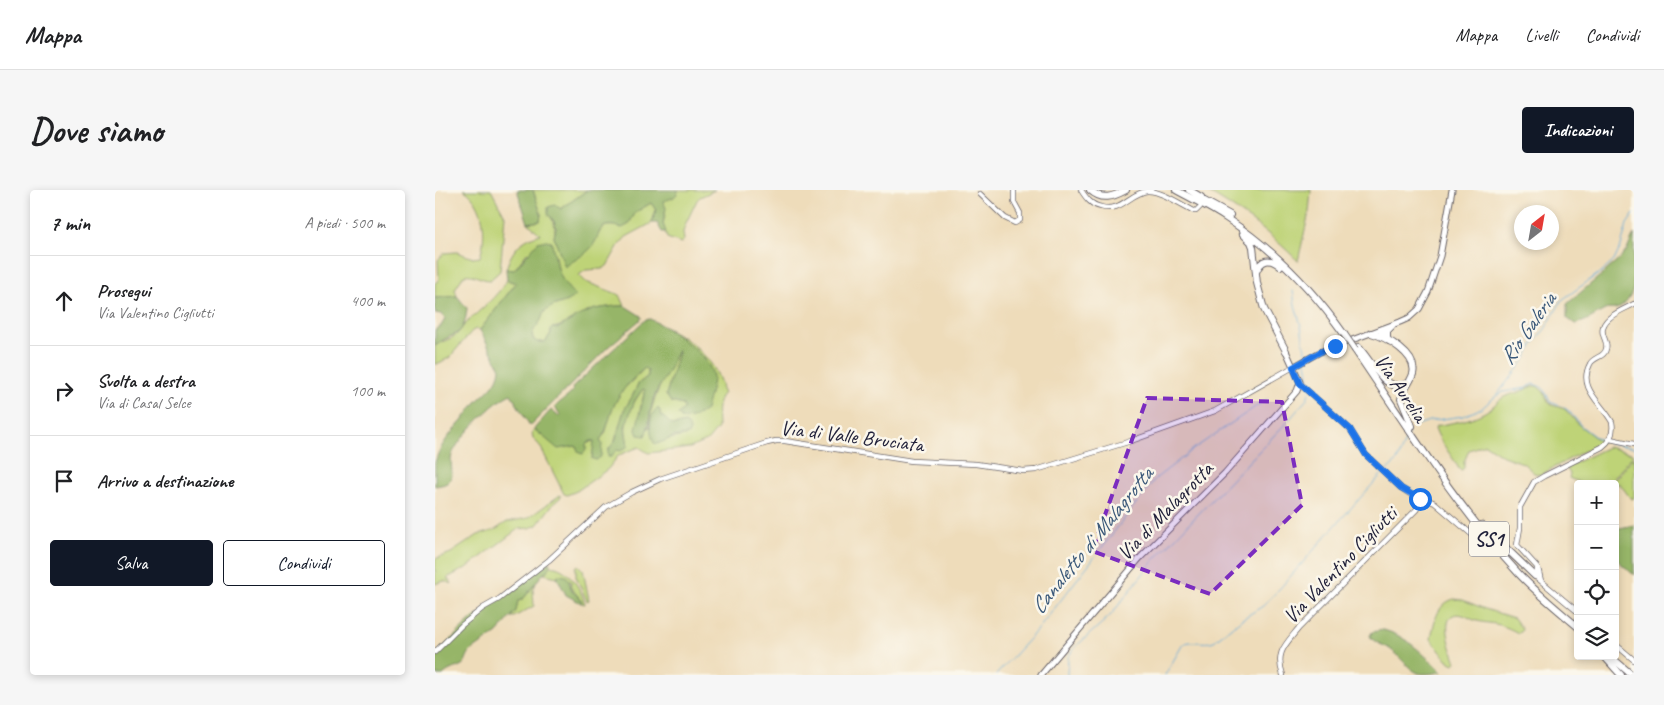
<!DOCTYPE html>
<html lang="it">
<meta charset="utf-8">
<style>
:root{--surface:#fff;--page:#f6f6f6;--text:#202124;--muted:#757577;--line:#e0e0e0;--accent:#111827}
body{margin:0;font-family:Caveat,sans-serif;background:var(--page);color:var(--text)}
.controls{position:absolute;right:15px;bottom:15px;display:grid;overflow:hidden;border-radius:5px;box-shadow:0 2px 8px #0003}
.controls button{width:45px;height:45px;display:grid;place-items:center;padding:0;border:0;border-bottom:1px solid var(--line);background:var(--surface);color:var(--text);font:25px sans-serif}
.compass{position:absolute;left:1079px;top:15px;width:45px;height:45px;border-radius:50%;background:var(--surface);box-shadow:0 2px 8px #0003;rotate:31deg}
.stop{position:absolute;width:15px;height:15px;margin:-11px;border:4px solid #1a73e8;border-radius:50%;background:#fff}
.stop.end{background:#1a73e8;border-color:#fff;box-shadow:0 1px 5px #0008}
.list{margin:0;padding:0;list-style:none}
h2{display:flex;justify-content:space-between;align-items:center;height:65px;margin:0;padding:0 20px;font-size:21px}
h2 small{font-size:16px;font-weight:400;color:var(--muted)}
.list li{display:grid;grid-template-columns:32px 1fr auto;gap:15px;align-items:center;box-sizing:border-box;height:90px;padding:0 20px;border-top:1px solid var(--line)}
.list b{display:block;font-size:19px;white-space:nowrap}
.list p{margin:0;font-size:16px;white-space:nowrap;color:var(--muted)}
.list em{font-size:16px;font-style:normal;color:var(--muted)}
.actions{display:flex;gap:10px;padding:15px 20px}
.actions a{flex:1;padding:11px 0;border:1px solid var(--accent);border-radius:5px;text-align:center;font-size:18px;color:var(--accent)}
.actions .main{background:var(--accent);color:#fff}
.icon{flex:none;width:28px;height:28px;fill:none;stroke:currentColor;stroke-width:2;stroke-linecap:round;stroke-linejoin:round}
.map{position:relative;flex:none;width:1199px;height:485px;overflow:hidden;border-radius:5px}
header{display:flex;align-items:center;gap:30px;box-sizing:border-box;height:70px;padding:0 25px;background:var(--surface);border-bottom:1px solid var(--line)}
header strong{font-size:24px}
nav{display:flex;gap:28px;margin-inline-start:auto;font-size:18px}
.intro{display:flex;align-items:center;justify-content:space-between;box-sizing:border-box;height:120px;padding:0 30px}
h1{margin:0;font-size:35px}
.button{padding:12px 22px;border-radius:5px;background:var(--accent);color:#fff;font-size:18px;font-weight:700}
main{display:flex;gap:30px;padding:0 30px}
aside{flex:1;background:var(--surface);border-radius:5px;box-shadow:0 2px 8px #0003}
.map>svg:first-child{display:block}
.green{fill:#bed377;stroke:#707a59;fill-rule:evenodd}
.forest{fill:#96b568;stroke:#5c6c52}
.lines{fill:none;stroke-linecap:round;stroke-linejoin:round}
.stream{stroke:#5ea8d6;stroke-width:1}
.minor-casing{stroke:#696367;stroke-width:6}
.major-casing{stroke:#696367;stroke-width:7}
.highway-casing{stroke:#696367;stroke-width:8}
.minor{stroke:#fff;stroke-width:4.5}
.major{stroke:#fff;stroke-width:5}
.highway{stroke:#fff;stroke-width:6}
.highway-bridge-casing{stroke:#696367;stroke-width:8;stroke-linecap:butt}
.highway-bridge{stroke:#fff;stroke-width:6}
.route{stroke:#1a73e8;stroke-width:6}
.marked{fill:#7b2cbf;fill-opacity:0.2;stroke:#7b2cbf;stroke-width:4;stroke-dasharray:10 6;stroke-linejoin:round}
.labels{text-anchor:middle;stroke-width:5;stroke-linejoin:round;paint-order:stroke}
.shield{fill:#fbf7ec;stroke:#636270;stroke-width:1}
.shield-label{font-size:20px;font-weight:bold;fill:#22223b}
.street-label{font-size:21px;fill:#22223b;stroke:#fbf7ec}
.water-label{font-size:22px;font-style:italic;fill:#3a5879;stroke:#fbf7ec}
</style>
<header>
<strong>Mappa</strong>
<nav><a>Mappa</a><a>Livelli</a><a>Condividi</a></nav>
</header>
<div class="intro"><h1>Dove siamo</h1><a class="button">Indicazioni</a></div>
<main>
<aside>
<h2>7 min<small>A piedi · 500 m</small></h2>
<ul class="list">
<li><svg class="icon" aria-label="ahead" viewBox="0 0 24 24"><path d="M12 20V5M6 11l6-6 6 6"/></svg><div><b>Prosegui</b><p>Via Valentino Cigliutti</p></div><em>400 m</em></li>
<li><svg class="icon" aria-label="right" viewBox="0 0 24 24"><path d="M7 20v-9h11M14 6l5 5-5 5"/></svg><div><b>Svolta a destra</b><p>Via di Casal Selce</p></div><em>100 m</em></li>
<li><svg class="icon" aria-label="arrive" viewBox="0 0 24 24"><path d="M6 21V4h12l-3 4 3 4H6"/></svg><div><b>Arrivo a destinazione</b></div></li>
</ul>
<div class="actions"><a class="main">Salva</a><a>Condividi</a></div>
</aside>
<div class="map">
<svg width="1199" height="485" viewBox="0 0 1199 485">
<rect width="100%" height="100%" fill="#fbf7ec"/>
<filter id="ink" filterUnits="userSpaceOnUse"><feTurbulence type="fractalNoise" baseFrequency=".02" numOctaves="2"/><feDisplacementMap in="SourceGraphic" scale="10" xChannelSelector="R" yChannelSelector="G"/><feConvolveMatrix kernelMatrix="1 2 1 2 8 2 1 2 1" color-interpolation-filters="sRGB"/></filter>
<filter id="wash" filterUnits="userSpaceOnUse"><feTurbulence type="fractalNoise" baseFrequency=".0096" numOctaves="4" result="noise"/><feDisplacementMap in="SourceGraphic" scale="20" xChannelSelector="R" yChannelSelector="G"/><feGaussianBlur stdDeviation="1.12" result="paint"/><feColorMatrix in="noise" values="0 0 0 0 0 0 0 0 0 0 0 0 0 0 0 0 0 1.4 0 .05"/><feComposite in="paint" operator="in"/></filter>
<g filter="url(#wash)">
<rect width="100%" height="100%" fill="#eedcba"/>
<path class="green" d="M29 0H56L70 26 65 81 55 90C46 90 38 83 29 85L20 99 22 106 0 108V93L4 90 3 70 9 63 22 62 38 68 45 67C52 45 50 13 29 0Z
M98 0H152L126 19 113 24C120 32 121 37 119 48L137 70 155 58 163 44 170 36 193 35 201 22 216 13 221 20 217 33 191 47 184 55 172 76 167 79 151 80 144 85 151 92 185 105 190 116C175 116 160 118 146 125 136 129 128 137 117 138L115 145 110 152H102L98 149C96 140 100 138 105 131 107 128 107 123 110 121 116 115 125 114 132 111L133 99 124 86 121 66 92 63 79 80 71 79C77 59 86 50 105 44L93 33 105 31 106 24Z
M243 0H280L265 7 262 10 251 33 248 42 249 50 246 53 232 48 228 34 230 24 228 11 243 2Z
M769 0H876L874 22 863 71C835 43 803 19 769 0Z
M72 90 81 93 45 140 41 139 37 141 14 168 0 175V156C6 151 15 150 21 145 25 142 28 136 31 133 46 119 62 107 72 90Z
M232 138C255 149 284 173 287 200L289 203C280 212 283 226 283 238L272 251 255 258 213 263 204 257 184 265 173 279 142 301 132 305 129 304 105 256 98 248 97 243 99 239C112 251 130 259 148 255 153 254 155 251 160 251L157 269 164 250 170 244 177 219 186 202 210 178 213 180V186L203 194 197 207 189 220 180 251 173 260 178 264 192 250C187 231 197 214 208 199L210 200 204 224 214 238C215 208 231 186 243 160V163L231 205 236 212 248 215 250 219 247 229 278 187 270 169 246 148ZM223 218 225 221 226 226C236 235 237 237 250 233L253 245 234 249Z
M1098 196H1102L1109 202 1113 212 1117 215 1130 219 1144 235 1166 252 1105 285 1099 283 1088 273 1068 266 1050 254 1034 260 1029 272V278L1027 280 1024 279C1017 265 1005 253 1000 238L1001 236C1019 232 1034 231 1050 222 1058 218 1062 211 1069 207 1079 203 1089 201 1098 196Z
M1173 257 1199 264 1174 294H1148L1134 288 1135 284 1131 277Z
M1199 266V308L1196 309 1185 294H1176Z
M125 305 126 307 118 314 102 335 95 338 83 339 33 377 12 388 17 394 9 391 0 394V369L16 363 43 345 60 340 72 332 93 328Z
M143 375 148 380 154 410 152 411 141 387V377Z
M115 376C133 377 146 398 150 414L146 413 147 412C143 403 136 403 136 391L123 385 122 387 109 384Z
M101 393 98 401 99 416 79 427H76L81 421 83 411 89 408Z
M1019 409 1028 410 1050 419 1079 428 1087 439 1086 442 1083 443C1078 440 1071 437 1065 435 1057 433 1050 433 1042 431 1037 430 1032 426 1028 425 1001 418 1017 461 1021 472L1019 474 1015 472 1005 461 996 449C999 434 1001 414 1019 409Z"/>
<path class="forest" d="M82 0H98L106 24 105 31 93 33Z
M152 0H243C242 8 235 9 228 11L231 18 228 34 231 42H227L222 33H217L221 20 216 13 201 22 193 35 187 38C161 30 168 43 156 58 149 66 138 70 130 77L119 47 121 38 119 31 113 24V17L120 15 126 19Z
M1199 44V96C1197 105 1190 118 1180 119 1175 120 1173 118 1168 121 1157 127 1153 131 1140 134L1132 128V114L1185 69 1192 60Z
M111 50 116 51C123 74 121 88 141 106L132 111 118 116 109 122 106 130 97 143 98 149 102 152H110L115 145 117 138H123L145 125 160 119 180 116H190L206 126V129L173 157 95 236 76 204C60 210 23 248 17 265 14 273 20 284 14 291 11 295 5 295 0 296 0 289 0 280 0 273 4 256 16 243 27 231 32 225 36 218 41 212 51 202 64 194 65 178L45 140 81 93 72 90 71 79 79 80 103 52Z
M22 106 32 118C29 150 19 140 0 156V140L6 136 10 129 6 124 0 123V108Z
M215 129C233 138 279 167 278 189 277 199 273 210 271 220L257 228 247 229 243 224 249 219 248 215 236 212 231 205 243 163V160C238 169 236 178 231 186 226 195 221 200 218 211 214 222 215 234 210 246L203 245 201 240 210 200 208 199 200 210 190 237 193 256 186 261 182 260 178 264 176 267H173V260L180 251 189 220 197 207 203 194 213 186V181L210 178C196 190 183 203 177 221 173 232 172 241 165 250L167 254 166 266 162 270 157 269 159 251H156L151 254V260L148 264 144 263 141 256 123 259 99 239 116 220 123 226H126L120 217C126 210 133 208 138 201L137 198 200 139 210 130Z
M223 218 225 221 226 226C239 233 232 238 250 233L253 235 255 240 253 245 239 247 222 254 219 253C214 243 213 224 223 218Z
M1199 335V385L1180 368V339Z
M114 372 116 374 112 381 106 386 89 408 83 411 81 421 62 443 36 461C31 465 32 472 27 475 20 479 14 479 8 485H0V465L37 429 66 409Z
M123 385 131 386C135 391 134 392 136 398 138 404 145 406 147 412L146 413 131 405 122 387Z
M948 440C971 445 990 466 1007 482 999 483 990 485 983 483 972 478 965 466 955 459 948 454 940 454 935 446L937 442Z"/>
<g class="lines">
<path class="stream" d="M858 101 860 115 866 136 871 167
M871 171 875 199
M1062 206 1068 202 1091 198 1098 194C1112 198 1109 200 1115 212L1128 217 1134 221 1146 236 1159 246 1170 252
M982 235 994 231 1028 226 1047 218 1061 206 1091 168 1098 154 1110 139 1127 110 1170 79 1179 71 1186 56 1192 34 1199 24
M1173 253 1199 258
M951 281 962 271 973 244
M561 485 605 437 720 289 760 258 832 209
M632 485 633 468 638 459 675 426 719 370 853 231 872 209 874 203
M730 485 748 454C758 449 769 455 779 451L807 429 828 416 847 396 907 328 947 284"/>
</g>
</g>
<g filter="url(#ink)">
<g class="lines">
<defs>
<path id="minor" d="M646 0C651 8 656 15 666 17 686 23 695 3 712 1 725 0 747 15 759 21H761L765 17
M545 4 570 28 580 33 585 30V23L579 12V0
M865 194 915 239 931 265 966 298 983 309 993 310 1000 313 1055 360
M1175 249 1199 254
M1102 377V382L1100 386 1143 422
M1106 391 1103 378 1082 355 1085 338V317L1099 292 1109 286 1167 257C1175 251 1179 242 1177 232 1167 213 1142 198 1155 174 1158 167 1170 167 1171 159 1173 154 1169 149 1168 144 1164 128 1188 120 1199 114
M1180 454 1199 470
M0 462 27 435 48 418 64 409 114 370 171 317 197 302 225 289 332 253 341 251H350L477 271 541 274 588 281 601 280 696 251 780 221 858 177
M848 485C840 463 850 455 863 439L981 320 988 310"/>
<path id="major" d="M858 177 885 162 965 132 974 128 984 119 993 102 1005 66 1017 0
M606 485 705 368 790 283 862 201 865 192 851 161"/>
<path id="highway" d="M655 0C667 11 678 7 691 0
M741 0C757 9 775 17 791 28 837 58 877 99 909 144
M754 0 766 7
M762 7 795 25
M808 44 816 52 818 57 822 93 826 108 829 119 851 161
M821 82C826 69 835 67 845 76
M946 140 954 151
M936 143C951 147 983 165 978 184 975 193 968 200 966 209L977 236
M952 147V141L957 136
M923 157C936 169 951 208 974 192
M920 160C972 236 1021 316 1084 384 1102 403 1123 420 1143 437
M1047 335 1100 386
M1169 466 1186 485
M1175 466 1197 485"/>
</defs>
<use href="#minor" class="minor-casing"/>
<use href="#major" class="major-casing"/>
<use href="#highway" class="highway-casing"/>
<use href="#minor" class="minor"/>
<use href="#major" class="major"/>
<use href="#highway" class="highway"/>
<defs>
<path id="highway-bridge" d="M909 144 920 160"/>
</defs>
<use href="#highway-bridge" class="highway-bridge-casing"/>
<use href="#highway-bridge" class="highway-bridge"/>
</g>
</g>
<g class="lines" filter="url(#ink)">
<path class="route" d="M900 156 885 162 858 177 865 194 915 239 931 265 966 298 985 309"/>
</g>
<path class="marked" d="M712 208 847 212 867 315 775 404 657 361Z"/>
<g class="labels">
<rect class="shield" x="1034" y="331.5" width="40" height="35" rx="4"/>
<g class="shield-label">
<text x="1054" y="356">SS1</text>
</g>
<g class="street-label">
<text transform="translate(966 198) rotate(56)" y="7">Via Aurelia</text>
<text transform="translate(417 246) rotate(7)" y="7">Via di Valle Bruciata</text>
<text transform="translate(730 321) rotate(-46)" y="7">Via di Malagrotta</text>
<text transform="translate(905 375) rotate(-46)" y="7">Via Valentino Cigliutti</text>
</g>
<g class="water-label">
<text transform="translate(1092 138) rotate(-55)" y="8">Rio Galeria</text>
<text transform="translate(656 350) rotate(-51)" y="8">Canaletto di Malagrotta</text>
</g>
</g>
</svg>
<div class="controls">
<button>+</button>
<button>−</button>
<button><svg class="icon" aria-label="locate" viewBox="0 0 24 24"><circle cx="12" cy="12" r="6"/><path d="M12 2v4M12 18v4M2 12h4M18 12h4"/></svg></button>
<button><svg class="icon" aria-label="layers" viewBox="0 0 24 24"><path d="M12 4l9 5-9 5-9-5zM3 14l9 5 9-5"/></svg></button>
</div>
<svg class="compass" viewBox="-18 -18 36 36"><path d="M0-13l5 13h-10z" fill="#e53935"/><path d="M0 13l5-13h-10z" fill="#757577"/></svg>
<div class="stop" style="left:985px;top:309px"></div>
<div class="stop end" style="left:900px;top:156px"></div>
</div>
</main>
